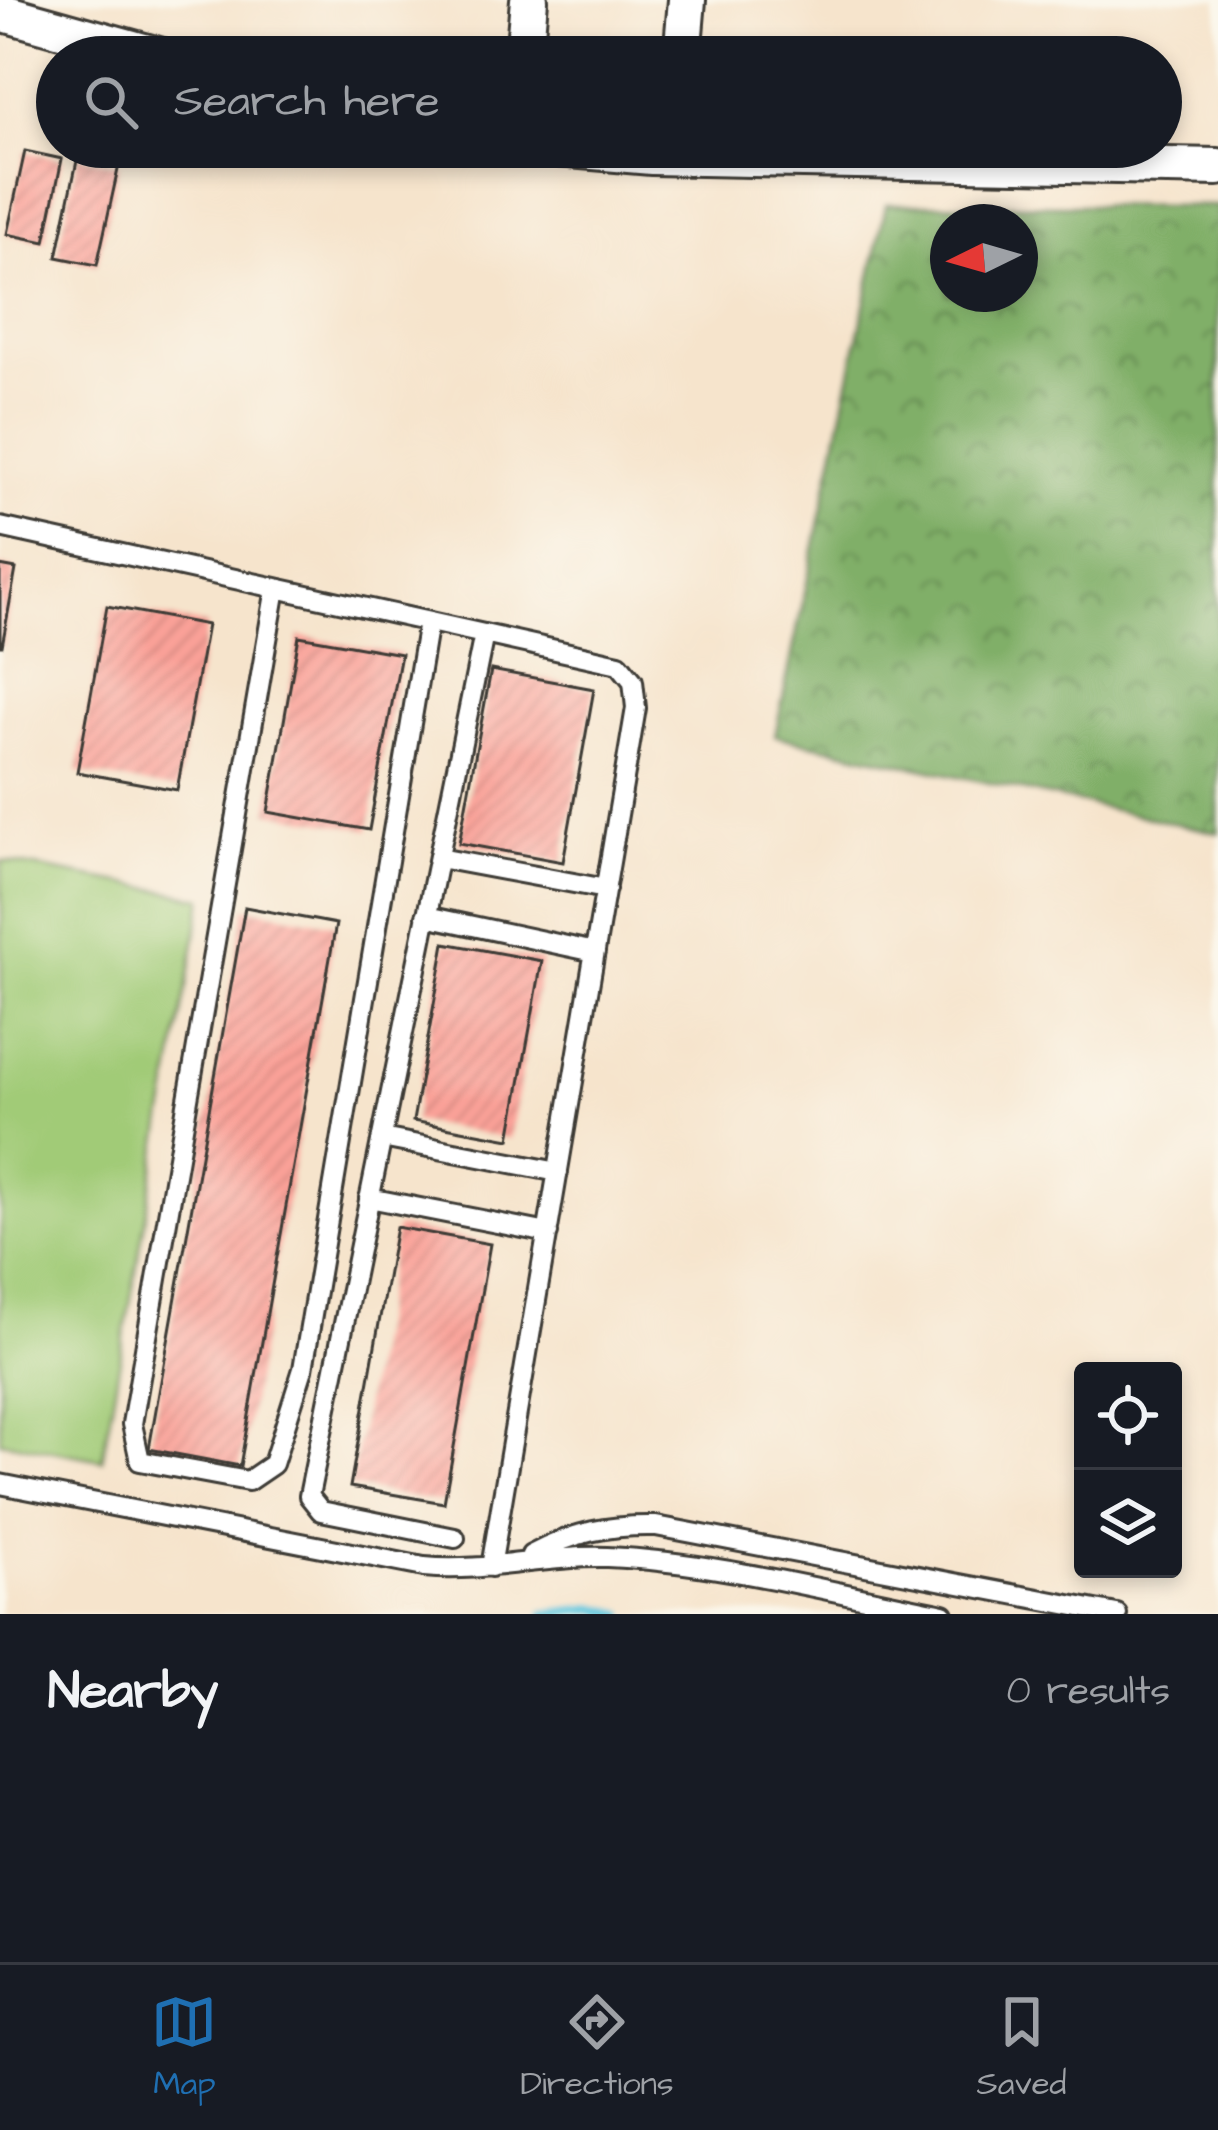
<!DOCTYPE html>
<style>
:root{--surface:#171b24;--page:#20242c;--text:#f1f3f6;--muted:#9ea1a6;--line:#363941;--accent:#1f6fb2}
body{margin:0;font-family:"Architects Daughter",sans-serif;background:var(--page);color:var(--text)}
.controls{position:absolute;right:36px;bottom:36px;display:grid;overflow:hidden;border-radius:12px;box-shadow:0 6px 18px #0003}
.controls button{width:108px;height:108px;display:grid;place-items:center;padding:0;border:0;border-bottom:3px solid var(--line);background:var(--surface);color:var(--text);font:60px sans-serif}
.compass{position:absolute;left:930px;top:204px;width:108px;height:108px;border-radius:50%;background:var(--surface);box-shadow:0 6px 18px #0003;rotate:265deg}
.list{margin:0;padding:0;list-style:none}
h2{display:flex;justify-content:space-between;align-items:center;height:156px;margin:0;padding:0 48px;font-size:51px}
h2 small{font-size:39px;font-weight:400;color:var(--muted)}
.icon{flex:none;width:66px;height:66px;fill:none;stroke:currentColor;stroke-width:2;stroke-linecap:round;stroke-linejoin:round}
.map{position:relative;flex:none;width:1218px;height:1614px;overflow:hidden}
.search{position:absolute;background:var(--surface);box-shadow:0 6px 18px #0003;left:36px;right:36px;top:36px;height:132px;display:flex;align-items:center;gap:30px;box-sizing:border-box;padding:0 42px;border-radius:66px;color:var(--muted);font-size:45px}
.sheet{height:348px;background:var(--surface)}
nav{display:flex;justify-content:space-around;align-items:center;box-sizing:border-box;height:168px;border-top:3px solid var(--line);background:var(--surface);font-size:33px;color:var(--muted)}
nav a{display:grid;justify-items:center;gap:6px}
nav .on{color:var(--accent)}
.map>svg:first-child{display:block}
.forest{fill:url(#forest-crowns);stroke:#4e6642;stroke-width:3;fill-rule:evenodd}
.garden{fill:#a1cb77;stroke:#5e744a;stroke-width:3}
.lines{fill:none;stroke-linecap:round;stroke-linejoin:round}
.stream{stroke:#61c7de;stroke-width:9}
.building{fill:url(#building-hatch)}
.service-casing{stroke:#3d3a36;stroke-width:24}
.minor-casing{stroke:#3d3a36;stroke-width:42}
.service{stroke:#fff;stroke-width:18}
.minor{stroke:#fff;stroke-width:36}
</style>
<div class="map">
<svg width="1218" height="1614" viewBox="0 0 1218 1614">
<defs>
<pattern id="forest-crowns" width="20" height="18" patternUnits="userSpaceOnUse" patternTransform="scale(3)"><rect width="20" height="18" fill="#80af68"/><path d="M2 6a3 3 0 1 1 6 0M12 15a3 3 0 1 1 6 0" fill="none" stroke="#688e55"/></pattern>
<pattern id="building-hatch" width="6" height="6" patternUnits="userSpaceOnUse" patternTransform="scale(3)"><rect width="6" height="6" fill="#faa198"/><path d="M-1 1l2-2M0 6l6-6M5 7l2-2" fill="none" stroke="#d68a82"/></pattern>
</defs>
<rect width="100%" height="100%" fill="#fbf7ec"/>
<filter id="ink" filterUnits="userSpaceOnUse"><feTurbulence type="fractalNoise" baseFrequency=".00833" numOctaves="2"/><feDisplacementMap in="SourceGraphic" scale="24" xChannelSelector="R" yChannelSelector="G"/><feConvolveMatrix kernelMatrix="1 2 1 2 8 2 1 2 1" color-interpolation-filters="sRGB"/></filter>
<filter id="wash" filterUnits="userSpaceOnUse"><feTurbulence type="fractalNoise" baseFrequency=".004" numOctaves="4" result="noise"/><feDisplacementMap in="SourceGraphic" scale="48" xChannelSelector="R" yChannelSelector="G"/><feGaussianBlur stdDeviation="2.7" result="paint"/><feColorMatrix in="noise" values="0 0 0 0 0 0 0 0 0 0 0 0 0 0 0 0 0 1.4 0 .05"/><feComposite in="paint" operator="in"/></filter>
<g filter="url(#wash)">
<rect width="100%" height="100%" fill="#f6e4cc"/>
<path class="forest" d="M886 204 1218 206V833L775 736ZM948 222H1020V294H948Z"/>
<path class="garden" d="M2 861 203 898 102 1460 0 1441Z"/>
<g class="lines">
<path class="stream" d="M544 1614 595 1608 623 1614"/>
</g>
<g id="blocks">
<path class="building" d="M25 151 62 159 45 242 7 234Z
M78 156 119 165 97 265 57 257Z
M0 566 16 569 2 646H0Z
M107 606 207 625 177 790 77 772Z
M299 636 401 654 369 830 268 812Z
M491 670 594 689 563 862 459 843Z
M245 907 336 924 240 1466 149 1449Z
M445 943 542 961 510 1139 413 1121Z
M396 1227 490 1244 444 1503 350 1487Z"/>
</g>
</g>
<g filter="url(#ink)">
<use href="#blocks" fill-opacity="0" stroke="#3d3a36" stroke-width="3"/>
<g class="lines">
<defs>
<path id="service" d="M0 527 484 634
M276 588 132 1424 140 1461 248 1481 273 1464 303 1369 428 622
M439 858 606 889
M426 916 595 952
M382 1138 558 1172
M369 1198 548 1233
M0 1484 424 1567C485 1573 545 1555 607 1557 720 1562 833 1593 944 1614
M455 1538 321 1511 309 1496 484 634 619 664 633 681 636 708 491 1567
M531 1555C574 1532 607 1525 656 1526L1117 1614"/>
<path id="minor" d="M0 12 162 57
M524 57 529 0
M682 57 687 0
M546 147 652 156 1218 167"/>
</defs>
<use href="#service" class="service-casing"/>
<use href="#minor" class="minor-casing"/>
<use href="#service" class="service"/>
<use href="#minor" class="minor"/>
</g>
</g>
</svg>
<div class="controls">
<button><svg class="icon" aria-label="locate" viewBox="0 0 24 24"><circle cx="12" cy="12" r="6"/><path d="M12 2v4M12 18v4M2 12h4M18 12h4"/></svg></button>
<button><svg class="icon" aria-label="layers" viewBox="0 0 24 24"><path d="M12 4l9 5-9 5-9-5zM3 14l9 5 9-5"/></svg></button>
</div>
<svg class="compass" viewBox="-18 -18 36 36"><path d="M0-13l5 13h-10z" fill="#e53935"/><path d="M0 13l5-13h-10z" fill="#9ea1a6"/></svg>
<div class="search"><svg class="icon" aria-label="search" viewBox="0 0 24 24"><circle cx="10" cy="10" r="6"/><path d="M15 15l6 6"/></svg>Search here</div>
</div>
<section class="sheet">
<h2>Nearby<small>0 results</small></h2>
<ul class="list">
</ul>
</section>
<nav>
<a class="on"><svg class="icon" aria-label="map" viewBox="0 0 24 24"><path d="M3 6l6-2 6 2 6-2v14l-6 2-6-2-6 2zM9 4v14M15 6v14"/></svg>Map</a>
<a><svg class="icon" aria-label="directions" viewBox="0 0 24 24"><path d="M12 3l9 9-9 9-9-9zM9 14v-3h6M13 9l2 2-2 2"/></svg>Directions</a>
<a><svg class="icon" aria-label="saved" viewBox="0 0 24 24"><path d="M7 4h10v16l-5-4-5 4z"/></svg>Saved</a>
</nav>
